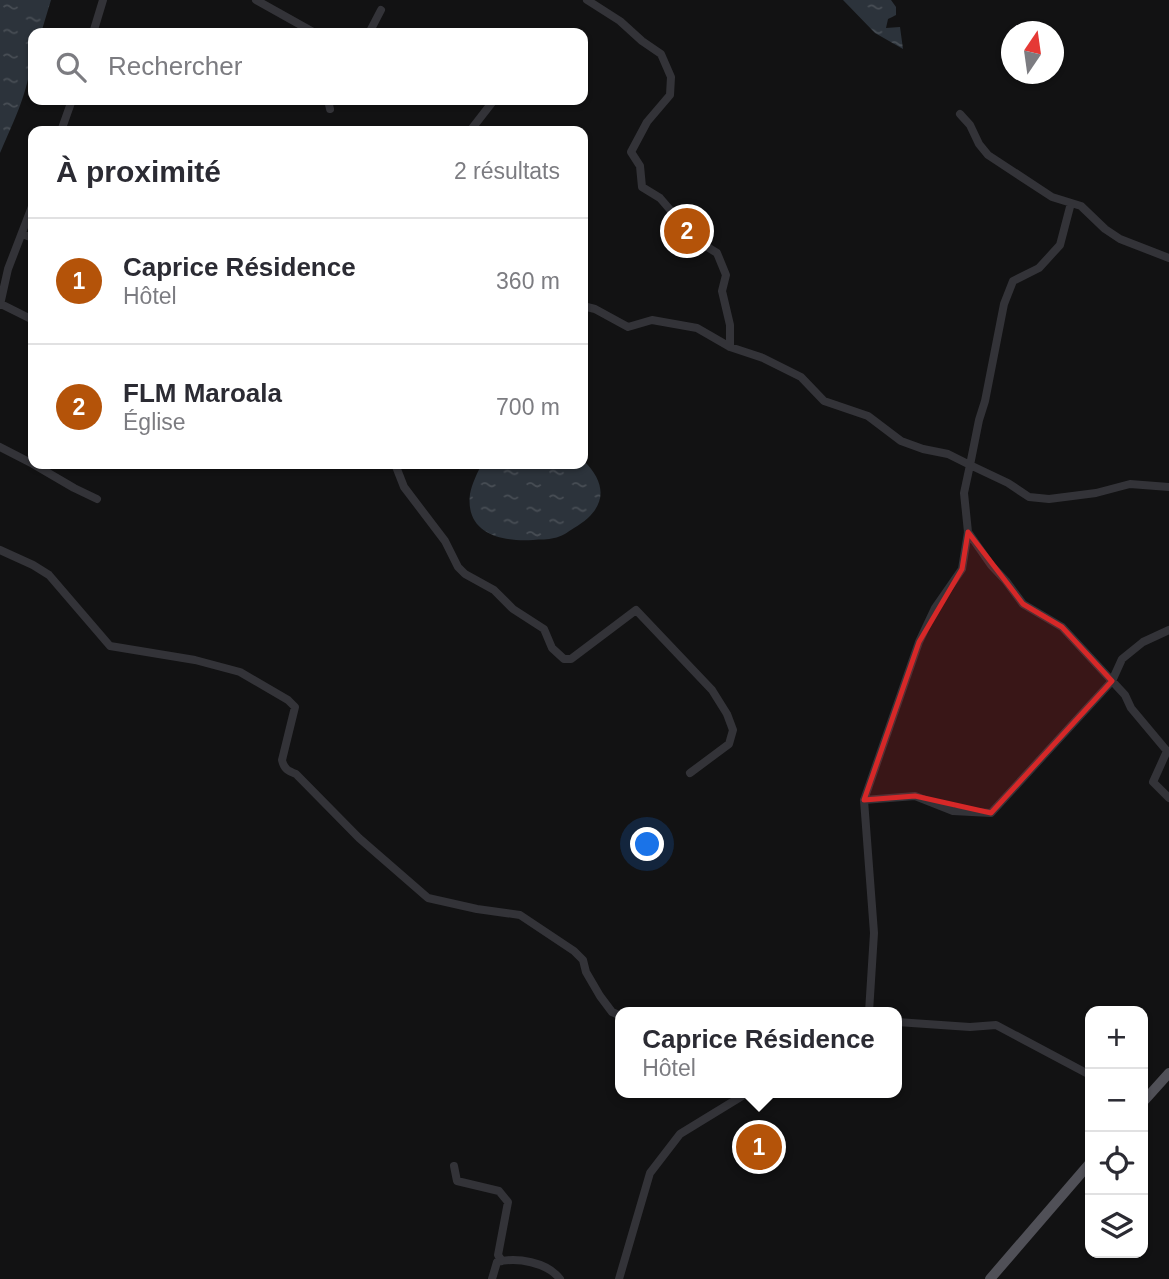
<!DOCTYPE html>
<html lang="fr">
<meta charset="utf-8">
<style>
:root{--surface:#fff;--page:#f7f7f7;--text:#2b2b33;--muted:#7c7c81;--line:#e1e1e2;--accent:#b45309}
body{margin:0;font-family:Helvetica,sans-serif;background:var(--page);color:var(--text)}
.controls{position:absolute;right:21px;bottom:21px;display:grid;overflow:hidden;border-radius:14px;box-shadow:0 2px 5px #0004}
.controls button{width:63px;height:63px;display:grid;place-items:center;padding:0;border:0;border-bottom:2px solid var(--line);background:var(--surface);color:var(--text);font:35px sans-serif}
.compass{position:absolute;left:1001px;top:21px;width:63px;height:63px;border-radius:50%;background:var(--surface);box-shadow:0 2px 5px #0004;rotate:13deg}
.you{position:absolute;left:648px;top:845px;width:24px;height:24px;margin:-18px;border:5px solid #fff;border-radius:50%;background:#1a73e8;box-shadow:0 0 0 10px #1a73e833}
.badge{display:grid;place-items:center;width:46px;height:46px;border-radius:50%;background:var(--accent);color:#fff;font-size:23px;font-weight:700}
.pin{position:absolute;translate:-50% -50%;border:4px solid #fff;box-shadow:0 2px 7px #0006}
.popup{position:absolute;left:615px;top:1007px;width:287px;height:91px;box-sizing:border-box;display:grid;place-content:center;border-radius:14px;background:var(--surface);filter:drop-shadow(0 2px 5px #0005);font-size:23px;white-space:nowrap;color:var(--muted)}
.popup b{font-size:26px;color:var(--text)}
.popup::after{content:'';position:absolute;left:50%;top:100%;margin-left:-14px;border:14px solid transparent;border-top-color:var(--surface)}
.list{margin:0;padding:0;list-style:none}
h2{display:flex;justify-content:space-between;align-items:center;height:91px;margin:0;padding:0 28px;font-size:30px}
h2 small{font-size:23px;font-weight:400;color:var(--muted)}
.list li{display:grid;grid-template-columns:46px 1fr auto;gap:21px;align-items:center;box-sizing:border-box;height:126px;padding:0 28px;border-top:2px solid var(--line)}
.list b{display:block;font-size:26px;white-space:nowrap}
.list p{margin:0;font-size:23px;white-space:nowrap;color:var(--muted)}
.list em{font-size:23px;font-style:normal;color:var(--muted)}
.icon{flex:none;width:38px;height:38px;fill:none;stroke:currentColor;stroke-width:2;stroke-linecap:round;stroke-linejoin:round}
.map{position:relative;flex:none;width:1169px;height:1279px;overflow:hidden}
.search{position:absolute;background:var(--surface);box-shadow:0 2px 5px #0004;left:28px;top:28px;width:560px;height:77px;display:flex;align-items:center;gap:18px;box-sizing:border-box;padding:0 24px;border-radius:14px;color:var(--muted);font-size:26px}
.panel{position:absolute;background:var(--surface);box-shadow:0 2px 5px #0004;left:28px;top:126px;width:560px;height:343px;border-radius:14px}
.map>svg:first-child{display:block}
.water{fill:url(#water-ripples)}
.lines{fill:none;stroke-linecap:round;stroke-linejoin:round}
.minor{stroke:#333338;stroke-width:8}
.major{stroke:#505057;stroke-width:10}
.marked{fill:#d62828;fill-opacity:0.2;stroke:#d62828;stroke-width:5;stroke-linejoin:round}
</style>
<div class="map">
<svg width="1169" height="1279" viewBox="0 0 1169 1279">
<defs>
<pattern id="water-ripples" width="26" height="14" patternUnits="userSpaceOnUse" patternTransform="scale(1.75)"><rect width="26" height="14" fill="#2c333b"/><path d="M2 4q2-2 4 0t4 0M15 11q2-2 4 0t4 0" fill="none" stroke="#484e55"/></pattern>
</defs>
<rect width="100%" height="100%" fill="#121213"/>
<path class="water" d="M0 0H51L41 33H33C33 83 19 109 0 153Z
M843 0H891L896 7V15L888 19 886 28 900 27 903 49 875 33Z
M583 460C610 486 605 510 574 528 568 532 561 537 554 538 548 540 540 539 533 540 502 542 465 534 470 494 472 484 477 473 482 464H583Z"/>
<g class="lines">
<path class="minor" d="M256 0 315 33
M587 0 620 21 642 41 661 54 671 77 670 95 647 122 631 152 640 166 642 187 660 198 696 240 717 253 726 275 722 291 730 325V347
M93 33 103 0
M369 33 381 10
M328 100 330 109
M960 114 970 125 979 144 988 155 1052 197 1081 206 1105 229 1120 239 1169 258
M61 131 72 100
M470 131 494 100
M1071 203 1060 245 1039 268 1013 281 1004 304 985 401 979 420 970 465 1008 483 1029 497 1049 499 1096 493 1130 484 1169 487
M22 234 33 238
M1 304 33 320
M0 305 8 269 33 204
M583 306 595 309 628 327 652 320 697 328 730 347 763 358 801 377 824 401 868 416 901 441 923 449 948 454 970 465 964 493 968 532 962 569 935 608 919 642 864 800 915 796 953 811 991 813 1112 681 1122 659 1143 642 1169 630
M0 447 33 464
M33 464 74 488 97 499
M395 464 404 487 445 541 458 567 465 574 494 590 513 609 544 629 552 648 564 659H571L636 610 712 690 727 714 733 730 729 744 690 773
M968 532 991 565 1006 581 1023 604 1062 627 1125 695 1131 708 1167 751 1153 782 1169 798
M0 550 33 565 49 575 110 646 195 660 240 672 288 700 295 707 282 760C284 769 288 771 296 774L359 838 428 898 477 909 520 915 574 951 583 960 586 972 600 996 612 1012 621 1016
M864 800 874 933 869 1012
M897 1022 970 1027 996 1025 1090 1075
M454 1166 457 1181 499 1191 508 1202 498 1255 502 1261
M492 1279 497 1262C517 1257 547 1262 560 1279
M619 1279 650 1173 680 1134 747 1093"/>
<path class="major" d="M1143 1102 1169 1073
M990 1279 1090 1163"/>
</g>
<path class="marked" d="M968 532 1023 604 1062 627 1112 681 991 813 915 796 864 800 919 642 962 569Z"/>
</svg>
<div class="controls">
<button>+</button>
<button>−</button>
<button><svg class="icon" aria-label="locate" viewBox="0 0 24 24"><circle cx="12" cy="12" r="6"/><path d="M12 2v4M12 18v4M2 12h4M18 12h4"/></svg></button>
<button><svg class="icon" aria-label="layers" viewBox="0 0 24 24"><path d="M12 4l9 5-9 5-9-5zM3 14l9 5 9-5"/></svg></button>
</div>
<svg class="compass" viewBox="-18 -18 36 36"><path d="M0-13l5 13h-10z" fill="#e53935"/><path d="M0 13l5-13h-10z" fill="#7c7c81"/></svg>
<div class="you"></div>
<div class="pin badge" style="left:759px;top:1147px">1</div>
<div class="popup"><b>Caprice Résidence</b>Hôtel</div>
<div class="pin badge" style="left:687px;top:231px">2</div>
<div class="search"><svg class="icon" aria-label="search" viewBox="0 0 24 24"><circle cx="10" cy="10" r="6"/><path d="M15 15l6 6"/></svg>Rechercher</div>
<section class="panel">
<h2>À proximité<small>2 résultats</small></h2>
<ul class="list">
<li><span class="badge">1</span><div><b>Caprice Résidence</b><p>Hôtel</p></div><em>360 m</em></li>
<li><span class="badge">2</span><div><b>FLM Maroala</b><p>Église</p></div><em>700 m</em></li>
</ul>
</section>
</div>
